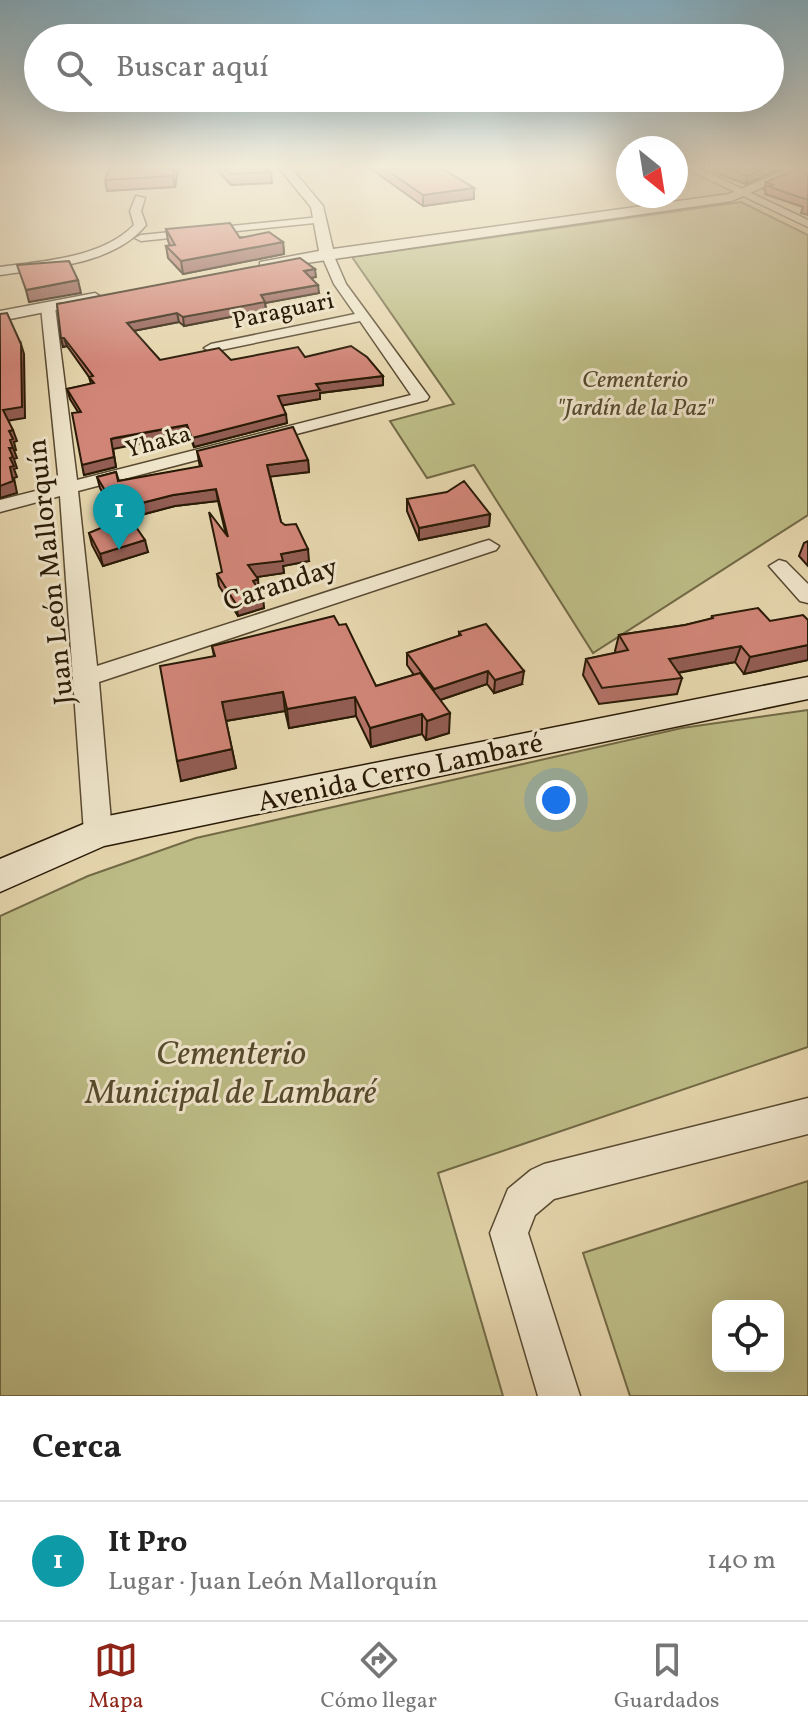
<!DOCTYPE html>
<html lang="es">
<meta charset="utf-8">
<style>
:root{--surface:#fff;--page:#f2f2f2;--text:#222;--muted:#767676;--line:#e0e0e0;--accent:#8f2418}
body{margin:0;font-family:Vollkorn,serif;background:var(--page);color:var(--text)}
.controls{position:absolute;right:24px;bottom:24px;display:grid;overflow:hidden;border-radius:16px;box-shadow:0 8px 32px #0002}
.controls button{width:72px;height:72px;display:grid;place-items:center;padding:0;border:0;border-bottom:2px solid var(--line);background:var(--surface);color:var(--text);font:40px sans-serif}
.compass{position:absolute;left:616px;top:136px;width:72px;height:72px;border-radius:50%;background:var(--surface);box-shadow:0 8px 32px #0002;rotate:150deg}
.you{position:absolute;left:556px;top:800px;width:28px;height:28px;margin:-20px;border:6px solid #fff;border-radius:50%;background:#1a73e8;box-shadow:0 0 0 12px #1a73e833}
.badge{display:grid;place-items:center;width:52px;height:52px;border-radius:50%;background:var(--accent);color:#fff;font-size:26px;font-weight:700}
.pin{position:absolute;translate:-50% -66px;filter:drop-shadow(0 2px 4px #0008)}
.pin::after{content:'';position:absolute;top:42px;width:28px;height:24px;background:inherit;clip-path:polygon(0 0,100% 0,50% 100%)}
.list{margin:0;padding:0;list-style:none}
h2{display:flex;justify-content:space-between;align-items:center;height:104px;margin:0;padding:0 32px;font-size:34px}
h2 small{font-size:26px;font-weight:400;color:var(--muted)}
.list li{display:grid;grid-template-columns:52px 1fr auto;gap:24px;align-items:center;box-sizing:border-box;height:120px;padding:0 32px;border-top:2px solid var(--line)}
.list b{display:block;font-size:30px;white-space:nowrap}
.list p{margin:0;font-size:26px;white-space:nowrap;color:var(--muted)}
.list em{font-size:26px;font-style:normal;color:var(--muted)}
.icon{flex:none;width:44px;height:44px;fill:none;stroke:currentColor;stroke-width:2;stroke-linecap:round;stroke-linejoin:round}
.map{position:relative;flex:none;width:808px;height:1396px;overflow:hidden}
.search{position:absolute;background:var(--surface);box-shadow:0 8px 32px #0002;left:24px;right:24px;top:24px;height:88px;display:flex;align-items:center;gap:20px;box-sizing:border-box;padding:0 28px;border-radius:44px;color:var(--muted);font-size:30px}
.sheet{height:224px;background:var(--surface)}
nav{display:flex;justify-content:space-around;align-items:center;box-sizing:border-box;height:112px;border-top:2px solid var(--line);background:var(--surface);font-size:22px;color:var(--muted)}
nav a{display:grid;justify-items:center;gap:4px}
nav .on{color:var(--accent)}
.map>svg:first-child{display:block}
.green{fill:#bcbb85;stroke:#726a46;stroke-width:2;fill-rule:evenodd}
.lines{fill:none;stroke-linecap:round;stroke-linejoin:round}
.minor-casing{stroke:#584930;stroke-width:3}
.tertiary-casing{stroke:#584930;stroke-width:3}
.secondary-casing{stroke:#291a06;stroke-width:3}
.minor{fill:#eee4ca;fill-rule:evenodd}
.tertiary{fill:#eee4ca;fill-rule:evenodd}
.secondary{fill:#eee4ca;fill-rule:evenodd}
.wall{fill:#b37266;stroke:#291a06;stroke-width:2}
.shaded-wall{fill:#925d53;stroke:#291a06;stroke-width:2}
.building{fill:#d08577;stroke:#291a06;stroke-width:2}
.labels{text-anchor:middle;stroke-width:6;stroke-linejoin:round;paint-order:stroke}
.far-street-label{font-size:24px;fill:#291a06;stroke:#eee4ca}
.far-park-label{font-size:24px;font-style:italic;fill:#554a2c;stroke:#eee4ca}
.street-label{font-size:28px;fill:#291a06;stroke:#eee4ca}
.near-park-label{font-size:34px;font-style:italic;fill:#554a2c;stroke:#eee4ca}
</style>
<div class="map">
<svg width="808" height="1396" viewBox="0 0 808 1396">
<rect width="100%" height="100%" fill="#e5d5ad"/>
<filter id="stains"><feTurbulence type="fractalNoise" baseFrequency=".0025" numOctaves="4"/><feColorMatrix values="0 0 0 0 .2 0 0 0 0 .09 0 0 0 0 .02 0 0 0 .5 -.17"/></filter>
<radialGradient id="worn" r=".72"><stop offset=".6" stop-color="#630" stop-opacity="0"/><stop offset="1" stop-color="#630" stop-opacity=".3"/></radialGradient>
<path class="green" d="M741 202 808 235V515L593 653 474 465 427 478 390 421 454 404 352 257Z
M808 710V1047L438 1173 503 1396H0V916L88 876 196 838 682 728Z
M808 1181V1396H630L583 1253ZM718 1306H778V1366H718Z"/>
<g class="lines">
<defs>
<path id="minor" d="M687 169H700L808 220V227Z
M136 196 145 198 141 211 146 225C113 265 47 268 0 275V267C44 261 102 258 134 225L130 211Z
M320 217 326 220 324 222 141 241 135 238 141 235Z
M327 250 333 254 346 284 429 397 427 400 78 491 97 666 482 542 489 540 499 546 496 550 99 682 112 833 108 841 98 844 88 841 84 833 60 496 0 512V500L59 485 41 307 48 303 55 307 77 480 411 395 360 321 211 352 204 348 211 344 355 314 334 284 321 254Z
M779 560 786 562 808 584V603L800 601 769 566Z
M808 1098V1134L554 1199 535 1215 528 1233 580 1396H538L490 1233 508 1189 531 1170 544 1164Z"/>
<path id="tertiary" d="M280 169H292L323 206 333 249 729 194 788 169H804L732 201 265 269 260 268V262L319 251 311 207Z
M95 293 103 298 100 301 0 321V311Z"/>
<path id="secondary" d="M808 677V699L104 846 0 892V859L98 818Z"/>
</defs>
<use href="#minor" class="minor-casing"/>
<use href="#tertiary" class="tertiary-casing"/>
<use href="#secondary" class="secondary-casing"/>
<use href="#minor" class="minor"/>
<use href="#tertiary" class="tertiary"/>
<use href="#secondary" class="secondary"/>
</g>
<path class="wall" d="M178 169 175 187 107 191 105 180Z
M216 169H267L271 172 272 183 231 185Z
M371 169H443L474 188V199L423 206Z
M713 169H780L746 184 713 172Z
M808 169V215L801 213 803 207 765 194 766 191 764 190 766 182Z
M166 229 283 242 284 254 183 274 168 258 166 246 170 245 168 241Z
M316 277 311 278 319 293 265 303 266 310 184 326 179 322 133 331 160 360H231L305 357 383 376V385L320 393V399L282 405 287 423 194 447 189 434 116 447 113 449 116 467 84 475 78 412 70 399 67 389 91 384 89 377 67 346 63 347 57 304Z
M197 451 308 460 309 472 270 476 281 522 309 561 283 566 284 573 256 577 264 608 238 616 219 586 217 574 222 573 226 535 218 501 175 506 130 518 148 552 103 566 92 545 89 533 119 521 100 488 97 477 116 472 119 481 200 467Z
M407 499 490 514 489 526 419 540 407 511Z
M808 541V566L799 556 804 543Z
M712 616 770 621 808 620V660L744 674 735 662 678 673 682 678 677 694 599 704 583 675 586 659 616 653 615 651 619 635 685 625 711 619Z
M339 625 376 686 414 675 407 665V653L459 636V632L522 684 494 693 487 684 440 700 449 733 426 740 422 734 371 747 356 716 289 728 285 711 226 721 236 768 181 781 214 656 212 646Z"/>
<path class="shaded-wall" d="M175 169H178L175 187 173 176Z
M764 169H780L746 184 747 176Z
M474 188V199L423 206V195Z
M283 242 284 254 183 274 181 261Z
M315 269 316 277 304 279V271Z
M78 280 81 293 29 302 26 290Z
M318 285 319 293 265 303 266 310 184 326 183 317 261 295Z
M177 313 179 322 128 332 127 323Z
M61 338H64L67 346 63 347Z
M21 344 24 354 25 418 6 421 3 410Z
M383 376V385L320 393V399L279 406 278 396 316 384Z
M286 414 287 423 194 447 192 438Z
M187 425 189 434 113 449 116 467 84 475 82 465 111 439Z
M13 430 17 441 14 442 16 450H14L17 458 14 459 17 468 14 469 17 477 14 478 17 493 0 498V486L10 467 9 431Z
M308 460 309 472 268 477 267 465Z
M216 489 218 501 175 506 125 519 127 530 122 508 173 495Z
M490 514 489 526 419 540V528Z
M145 540 148 552 103 566 100 554Z
M308 549 309 561 283 566 284 573 250 578 248 565 281 554Z
M258 579 259 592 253 581Z
M263 596 264 608 238 616 236 604Z
M808 645V660L744 674 750 657Z
M741 646 735 662 665 675 669 659Z
M488 671 487 684 434 702V689Z
M524 671 522 684 494 693 495 680Z
M283 692 285 711 225 721 222 702Z
M355 697 356 716 289 728 287 709Z
M450 713 449 733 426 740 427 721Z
M422 714V734L371 747 370 728Z
M232 749 236 768 181 781 177 761Z"/>
<path class="building" d="M109 169H175L173 176 105 180Z
M225 169H267L271 172 230 174Z
M385 169H443L474 188 423 195Z
M728 169H764L747 176Z
M796 169H808V200L767 186 774 185 766 182Z
M230 223 240 238 269 232 283 242 181 261 166 246 175 245 166 229Z
M300 258 315 269 304 271 318 285 261 295 265 302 183 317 177 313 127 323 160 360 219 348 231 360 298 347 305 357 351 346 367 357 383 376 316 384 320 390 278 396 286 414 192 438 187 425 114 438 111 439 114 457 82 465 72 413 81 412 67 389 94 383 89 377 93 376 64 338H61L57 304Z
M69 261 78 280 26 290 17 265Z
M7 313 21 344 22 407 3 410 13 430 9 431 13 439 10 440 13 448H9L13 457 10 458 14 466 10 467 13 481 0 486V314Z
M293 427 308 460 267 465 281 522 285 525 296 524 308 549 281 554 283 561 248 565 258 579 253 581 263 596 236 604 217 574 222 572 209 512 228 537 216 489 173 495 122 508 124 519 129 517 145 540 100 554 89 533 122 519 97 477 116 472 118 481 202 466 197 451Z
M464 481 490 514 419 528 407 499 447 492Z
M758 608 770 621 803 615 808 620V645L750 657 741 646 669 659 682 678 602 688 586 659 628 650 619 635 685 625 713 618 712 616Z
M334 616 339 625 346 624 376 686 420 673 450 713 427 721 422 714 370 728 355 697 287 709 283 692 222 702 232 749 177 761 160 666 215 656 212 646Z
M486 624 524 671 495 680 488 671 434 689 407 653 461 635 459 632Z"/>
<linearGradient id="sky" x2="0" y2="1"><stop stop-color="#87b6cd"/><stop offset="0.46" stop-color="#f3ecda"/><stop offset="1" stop-color="#f3ecda" stop-opacity="0"/></linearGradient>
<rect width="808" height="364" fill="url(#sky)"/>
<g class="labels">
<g class="far-street-label">
<text transform="translate(283 310) rotate(-12)" y="8">Paraguari</text>
<text transform="translate(158 441) rotate(-15)" y="8">Yhaka</text>
</g>
<g class="far-park-label">
<text x="635" y="387">Cementerio<tspan x="635" dy="28">"Jardín de la Paz"</tspan></text>
</g>
<g class="street-label">
<text transform="translate(49 572) rotate(-96)" y="10">Juan León Mallorquín</text>
<text transform="translate(280 583) rotate(-18)" y="10">Caranday</text>
<text transform="translate(400 771) rotate(-12)" y="10">Avenida Cerro Lambaré</text>
</g>
<g class="near-park-label">
<text x="231" y="1064">Cementerio<tspan x="231" dy="39">Municipal de Lambaré</tspan></text>
</g>
</g>
<rect width="100%" height="100%" filter="url(#stains)"/>
<rect width="100%" height="100%" fill="url(#worn)"/>
</svg>
<div class="controls">
<button><svg class="icon" aria-label="locate" viewBox="0 0 24 24"><circle cx="12" cy="12" r="6"/><path d="M12 2v4M12 18v4M2 12h4M18 12h4"/></svg></button>
</div>
<svg class="compass" viewBox="-18 -18 36 36"><path d="M0-13l5 13h-10z" fill="#e53935"/><path d="M0 13l5-13h-10z" fill="#767676"/></svg>
<div class="you"></div>
<div class="pin badge" style="left:119px;top:550px;background:#0f9aa8">1</div>
<div class="search"><svg class="icon" aria-label="search" viewBox="0 0 24 24"><circle cx="10" cy="10" r="6"/><path d="M15 15l6 6"/></svg>Buscar aquí</div>
</div>
<section class="sheet">
<h2>Cerca<small></small></h2>
<ul class="list">
<li><span class="badge" style="background:#0f9aa8">1</span><div><b>It Pro</b><p>Lugar · Juan León Mallorquín</p></div><em>140 m</em></li>
</ul>
</section>
<nav>
<a class="on"><svg class="icon" aria-label="map" viewBox="0 0 24 24"><path d="M3 6l6-2 6 2 6-2v14l-6 2-6-2-6 2zM9 4v14M15 6v14"/></svg>Mapa</a>
<a><svg class="icon" aria-label="directions" viewBox="0 0 24 24"><path d="M12 3l9 9-9 9-9-9zM9 14v-3h6M13 9l2 2-2 2"/></svg>Cómo llegar</a>
<a><svg class="icon" aria-label="saved" viewBox="0 0 24 24"><path d="M7 4h10v16l-5-4-5 4z"/></svg>Guardados</a>
</nav>
